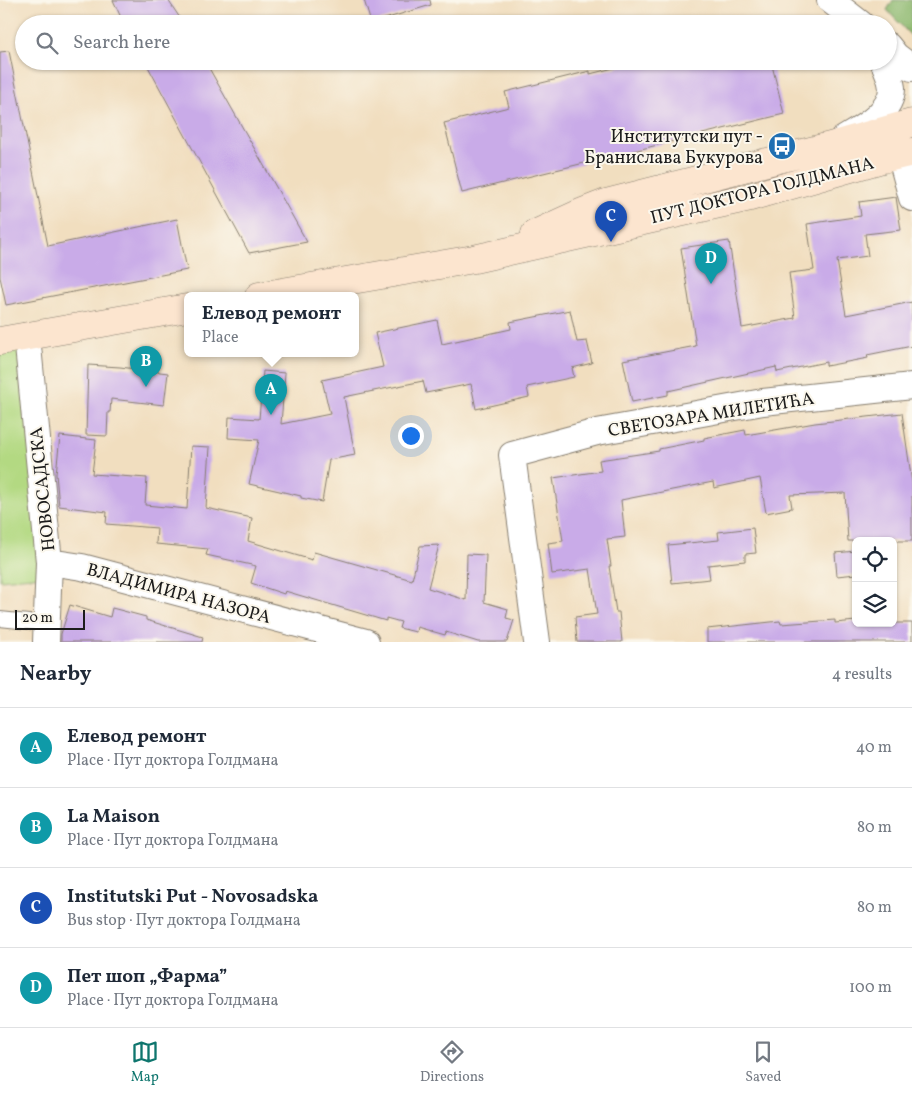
<!DOCTYPE html>
<meta charset="utf-8">
<style>
:root{--surface:#fff;--page:#f2f2f3;--text:#1f2937;--muted:#747a83;--line:#e0e1e3;--accent:#0f766e}
body{margin:0;font-family:Vollkorn,serif;background:var(--page);color:var(--text)}
.controls{position:absolute;right:15px;bottom:15px;display:grid;overflow:hidden;border-radius:8px;box-shadow:0 1px 4px #0004}
.controls button{width:45px;height:45px;display:grid;place-items:center;padding:0;border:0;border-bottom:1px solid var(--line);background:var(--surface);color:var(--text);font:25px sans-serif}
.scale{position:absolute;left:15px;bottom:12px;width:70px;box-sizing:border-box;padding-left:5px;border:2px solid #1c1c1c;border-top:0;font-size:14px;line-height:18px;white-space:nowrap;color:#1c1c1c;-webkit-text-stroke:4px #fbf7ec;paint-order:stroke}
.you{position:absolute;left:410px;top:435px;width:18px;height:18px;margin:-12px;border:4px solid #fff;border-radius:50%;background:#1a73e8;box-shadow:0 0 0 8px #1a73e833}
.badge{display:grid;place-items:center;width:32px;height:32px;border-radius:50%;background:var(--accent);color:#fff;font-size:16px;font-weight:700}
.pin{position:absolute;translate:-50% -41px;filter:drop-shadow(0 1px 2px #0008)}
.pin::after{content:'';position:absolute;top:26px;width:18px;height:15px;background:inherit;clip-path:polygon(0 0,100% 0,50% 100%)}
.popup{position:absolute;left:184px;top:292px;width:175px;height:65px;box-sizing:border-box;display:grid;place-content:center;border-radius:8px;background:var(--surface);filter:drop-shadow(0 1px 4px #0005);font-size:16px;white-space:nowrap;color:var(--muted)}
.popup b{font-size:19px;color:var(--text)}
.popup::after{content:'';position:absolute;left:50%;top:100%;margin-left:-10px;border:10px solid transparent;border-top-color:var(--surface)}
.list{margin:0;padding:0;list-style:none}
h2{display:flex;justify-content:space-between;align-items:center;height:65px;margin:0;padding:0 20px;font-size:21px}
h2 small{font-size:16px;font-weight:400;color:var(--muted)}
.list li{display:grid;grid-template-columns:32px 1fr auto;gap:15px;align-items:center;box-sizing:border-box;height:80px;padding:0 20px;border-top:1px solid var(--line)}
.list b{display:block;font-size:19px;white-space:nowrap}
.list p{margin:0;font-size:16px;white-space:nowrap;color:var(--muted)}
.list em{font-size:16px;font-style:normal;color:var(--muted)}
.icon{flex:none;width:28px;height:28px;fill:none;stroke:currentColor;stroke-width:2;stroke-linecap:round;stroke-linejoin:round}
.map{position:relative;flex:none;width:912px;height:642px;overflow:hidden}
.search{position:absolute;background:var(--surface);box-shadow:0 1px 4px #0004;left:15px;right:15px;top:15px;height:55px;display:flex;align-items:center;gap:12px;box-sizing:border-box;padding:0 18px;border-radius:28px;color:var(--muted);font-size:19px}
.sheet{height:385px;background:var(--surface)}
nav{display:flex;justify-content:space-around;align-items:center;box-sizing:border-box;height:70px;border-top:1px solid var(--line);background:var(--surface);font-size:14px;color:var(--muted)}
nav a{display:grid;justify-items:center;gap:2px}
nav .on{color:var(--accent)}
.map>svg:first-child{display:block}
.green{fill:#b3d982;stroke:#687a4f}
.forest{fill:#8eb970;stroke:#556a46}
.building{fill:#c9abe8}
.lines{fill:none;stroke-linecap:round;stroke-linejoin:round}
.lane-casing{stroke:#867d6e;stroke-width:16}
.street-casing{stroke:#867d6e;stroke-width:28}
.secondary-casing{stroke:#867d6e;stroke-width:29}
.lane{stroke:#fff;stroke-width:14}
.street{stroke:#fff;stroke-width:26}
.secondary{stroke:#fce5cf;stroke-width:28}
.labels{text-anchor:middle;stroke-width:4;stroke-linejoin:round;paint-order:stroke}
.poi-label{font-size:18px;fill:#1c1c1c;stroke:#fbf7ec;text-anchor:end}
.street-label{font-size:18px;fill:#1c1c1c;stroke:#fbf7ec}
</style>
<div class="map">
<svg width="912" height="642" viewBox="0 0 912 642">
<rect width="100%" height="100%" fill="#fbf7ec"/>
<filter id="ink" filterUnits="userSpaceOnUse"><feTurbulence type="fractalNoise" baseFrequency=".02" numOctaves="2"/><feDisplacementMap in="SourceGraphic" scale="10" xChannelSelector="R" yChannelSelector="G"/><feConvolveMatrix kernelMatrix="1 2 1 2 8 2 1 2 1" color-interpolation-filters="sRGB"/></filter>
<filter id="wash" filterUnits="userSpaceOnUse"><feTurbulence type="fractalNoise" baseFrequency=".0096" numOctaves="4" result="noise"/><feDisplacementMap in="SourceGraphic" scale="20" xChannelSelector="R" yChannelSelector="G"/><feGaussianBlur stdDeviation="1.12" result="paint"/><feColorMatrix in="noise" values="0 0 0 0 0 0 0 0 0 0 0 0 0 0 0 0 0 1.4 0 .05"/><feComposite in="paint" operator="in"/></filter>
<g filter="url(#wash)">
<rect width="100%" height="100%" fill="#f1debf"/>
<path class="green" d="M21 347 43 576 0 580V351Z"/>
<path class="forest" d="M893 0H912V37L887 10Z"/>
<g id="blocks">
<path class="building" d="M113 0H168L184 24H124Z
M364 0H430L431 5 371 23Z
M9 51 48 246 177 219 187 270 6 305 0 277V52Z
M145 61H205L307 242 249 253Z
M641 61H771L784 114 462 193 444 123 509 107 505 92 590 71V74Z
M896 197 901 230 865 234 868 256 837 260 846 315 912 302V346L867 355 868 358 826 366V362L777 372 776 367 668 391V395L632 402 623 360 696 346 681 248 729 241 742 328 795 318 789 273 814 270 807 224 861 216 859 202Z
M570 310 577 342 587 341 592 363 572 368 574 377 527 387 529 397 476 409 471 384 426 393 423 381 344 397 355 455 329 460 322 502 301 498V496L249 484 259 440 228 438 229 417 259 419 263 371 285 373 281 424 330 414 322 380 383 367 375 333 437 320 442 344 511 329 510 322Z
M88 365 120 367 168 373 164 405 111 399 110 412H108L107 436 86 435Z
M902 413 912 483V541H848L845 493 790 495 792 508 766 513 760 478 714 488 713 482 621 500 625 537 607 539 611 566H609L616 612H619L622 642H577L575 617 597 614 590 569 552 574 548 543 563 541 553 478 601 471 599 460 659 451V449L704 440V438L745 430 746 435 815 423Z
M60 436 96 440 92 474 147 478 145 505 187 509 191 446 210 447 206 508 252 518 248 541 312 560 314 552 412 580 420 546 439 545 428 588 466 600 467 554 486 555 484 602 508 609 506 618 514 620 507 642H478L446 632 445 635 417 627 416 632 399 628 401 622 386 618V621L285 591 284 594 251 583 256 566 206 555 208 549 156 544 157 528 106 524 107 512 59 506 56 474Z
M753 528 756 553 745 554V561L708 565 710 579 672 583 668 545 719 540 718 532Z
M856 551V574L837 576 835 553Z
M70 605 110 617 112 608 146 617V620L203 637 202 642H61V634Z
M835 620V623L856 621V623H912V642H707V629L780 621 781 624Z"/>
</g>
</g>
<g filter="url(#ink)">
<use href="#blocks" fill-opacity="0" stroke="#867d6e" stroke-width="1"/>
<g class="lines">
<defs>
<path id="lane" d="M0 619 47 624"/>
<path id="street" d="M830 0 861 24
M888 46 896 56 912 68
M841 141C860 129 892 113 892 88 891 79 887 69 883 61
M900 154 912 198
M27 336 49 562 46 642
M49 562 82 567 366 642
M537 642 512 455 597 432 763 402 912 386"/>
<path id="secondary" d="M535 234 583 212 606 203 834 145 912 123
M259 296 474 259 750 197 882 159 912 152
M0 341 187 308"/>
</defs>
<use href="#lane" class="lane-casing"/>
<use href="#street" class="street-casing"/>
<use href="#secondary" class="secondary-casing"/>
<use href="#lane" class="lane"/>
<use href="#street" class="street"/>
<use href="#secondary" class="secondary"/>
</g>
</g>
<defs>
<symbol id="bus-disc" viewBox="-11 -11 22 22"><circle r="9.5" fill="#1f6fb2" stroke="#fbf7ec"/><path d="M-5-6H5V4H4V6H2V4H-2V6H-4V4H-5ZM-3.5-4V0h7V-4ZM-3.5 1.2v1.5H-2V1.2ZM2 1.2v1.5H3.5V1.2Z" fill="#fff"/></symbol>
</defs>
<g fill-rule="evenodd">
<use href="#bus-disc" x="766" y="130" width="32" height="32"/>
</g>
<g class="labels">
<g class="poi-label">
<text x="763" y="142">Институтски пут -<tspan x="763" dy="21">Бранислава Букурова</tspan></text>
</g>
<g class="street-label">
<text transform="translate(762 190) rotate(-14)" y="6">ПУТ ДОКТОРА ГОЛДМАНА</text>
<text transform="translate(711 414) rotate(-9)" y="6">СВЕТОЗАРА МИЛЕТИЋА</text>
<text transform="translate(42 489) rotate(-96)" y="6">НОВОСАДСКА</text>
<text transform="translate(179 593) rotate(15)" y="6">ВЛАДИМИРА НАЗОРА</text>
</g>
</g>
</svg>
<div class="controls">
<button><svg class="icon" aria-label="locate" viewBox="0 0 24 24"><circle cx="12" cy="12" r="6"/><path d="M12 2v4M12 18v4M2 12h4M18 12h4"/></svg></button>
<button><svg class="icon" aria-label="layers" viewBox="0 0 24 24"><path d="M12 4l9 5-9 5-9-5zM3 14l9 5 9-5"/></svg></button>
</div>
<div class="scale">20 m</div>
<div class="you"></div>
<div class="pin badge" style="left:271px;top:415px;background:#0f9aa8">A</div>
<div class="popup"><b>Елевод ремонт</b>Place</div>
<div class="pin badge" style="left:146px;top:387px;background:#0f9aa8">B</div>
<div class="pin badge" style="left:611px;top:242px;background:#1a4fb4">C</div>
<div class="pin badge" style="left:711px;top:284px;background:#0f9aa8">D</div>
<div class="search"><svg class="icon" aria-label="search" viewBox="0 0 24 24"><circle cx="10" cy="10" r="6"/><path d="M15 15l6 6"/></svg>Search here</div>
</div>
<section class="sheet">
<h2>Nearby<small>4 results</small></h2>
<ul class="list">
<li><span class="badge" style="background:#0f9aa8">A</span><div><b>Елевод ремонт</b><p>Place · Пут доктора Голдмана</p></div><em>40 m</em></li>
<li><span class="badge" style="background:#0f9aa8">B</span><div><b>La Maison</b><p>Place · Пут доктора Голдмана</p></div><em>80 m</em></li>
<li><span class="badge" style="background:#1a4fb4">C</span><div><b>Institutski Put - Novosadska</b><p>Bus stop · Пут доктора Голдмана</p></div><em>80 m</em></li>
<li><span class="badge" style="background:#0f9aa8">D</span><div><b>Пет шоп „Фарма”</b><p>Place · Пут доктора Голдмана</p></div><em>100 m</em></li>
</ul>
</section>
<nav>
<a class="on"><svg class="icon" aria-label="map" viewBox="0 0 24 24"><path d="M3 6l6-2 6 2 6-2v14l-6 2-6-2-6 2zM9 4v14M15 6v14"/></svg>Map</a>
<a><svg class="icon" aria-label="directions" viewBox="0 0 24 24"><path d="M12 3l9 9-9 9-9-9zM9 14v-3h6M13 9l2 2-2 2"/></svg>Directions</a>
<a><svg class="icon" aria-label="saved" viewBox="0 0 24 24"><path d="M7 4h10v16l-5-4-5 4z"/></svg>Saved</a>
</nav>
